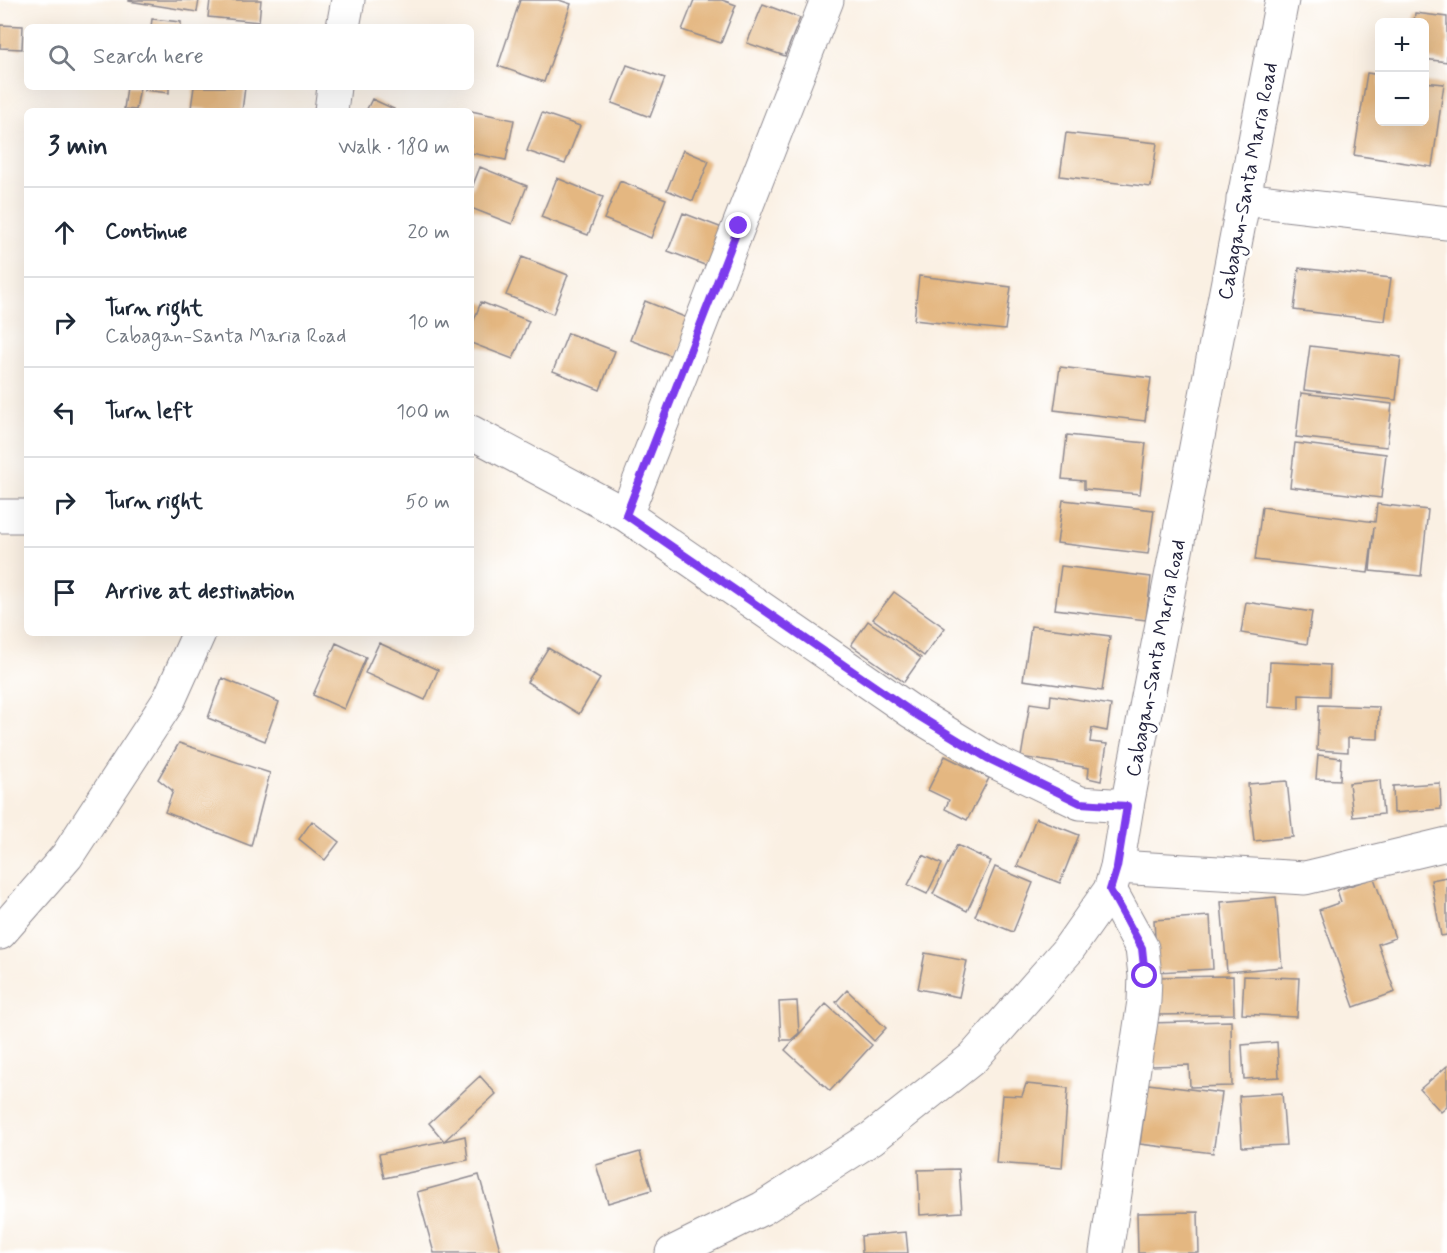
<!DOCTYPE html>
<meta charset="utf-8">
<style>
:root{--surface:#fff;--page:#f6f6f7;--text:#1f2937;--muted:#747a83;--line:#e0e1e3}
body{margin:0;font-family:Mynerve,sans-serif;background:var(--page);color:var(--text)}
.controls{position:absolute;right:18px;top:18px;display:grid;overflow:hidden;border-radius:9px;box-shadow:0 6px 24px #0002}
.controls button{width:54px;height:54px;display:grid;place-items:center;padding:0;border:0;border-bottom:2px solid var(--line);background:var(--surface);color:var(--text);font:30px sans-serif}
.stop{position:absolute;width:18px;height:18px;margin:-14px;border:4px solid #7c3aed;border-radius:50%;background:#fff}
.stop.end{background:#7c3aed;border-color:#fff;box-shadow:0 2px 6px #0008}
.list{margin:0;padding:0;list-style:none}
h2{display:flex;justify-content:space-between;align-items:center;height:78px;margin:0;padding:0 24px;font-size:26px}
h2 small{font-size:20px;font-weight:400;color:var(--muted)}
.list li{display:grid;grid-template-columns:39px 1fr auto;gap:18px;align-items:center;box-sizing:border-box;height:90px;padding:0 24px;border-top:2px solid var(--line)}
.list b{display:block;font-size:22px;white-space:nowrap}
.list p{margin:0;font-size:20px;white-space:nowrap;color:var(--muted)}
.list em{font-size:20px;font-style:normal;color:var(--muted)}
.icon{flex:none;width:33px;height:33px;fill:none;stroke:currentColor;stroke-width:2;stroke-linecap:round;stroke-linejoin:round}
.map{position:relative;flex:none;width:1447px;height:1253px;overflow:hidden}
.search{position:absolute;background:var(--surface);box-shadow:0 6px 24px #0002;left:24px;top:24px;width:450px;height:66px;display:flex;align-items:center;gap:15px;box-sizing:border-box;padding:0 21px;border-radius:9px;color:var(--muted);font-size:22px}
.panel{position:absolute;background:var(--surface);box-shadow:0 6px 24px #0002;left:24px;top:108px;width:450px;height:528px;border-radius:9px}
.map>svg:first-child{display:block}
.building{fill:#e4b781}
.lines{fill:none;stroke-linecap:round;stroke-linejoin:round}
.minor-casing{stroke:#8e898f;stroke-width:35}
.major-casing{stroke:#8e898f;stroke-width:35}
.minor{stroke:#fff;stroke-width:33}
.major{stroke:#fff;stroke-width:33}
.route{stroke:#7c3aed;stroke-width:8}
.labels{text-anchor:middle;stroke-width:6;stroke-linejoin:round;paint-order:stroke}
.street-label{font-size:20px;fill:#22223b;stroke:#fff}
</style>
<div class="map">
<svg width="1447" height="1253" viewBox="0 0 1447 1253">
<rect width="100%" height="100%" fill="#fff"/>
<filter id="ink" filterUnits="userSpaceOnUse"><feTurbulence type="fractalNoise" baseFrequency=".0167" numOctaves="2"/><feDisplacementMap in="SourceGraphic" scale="12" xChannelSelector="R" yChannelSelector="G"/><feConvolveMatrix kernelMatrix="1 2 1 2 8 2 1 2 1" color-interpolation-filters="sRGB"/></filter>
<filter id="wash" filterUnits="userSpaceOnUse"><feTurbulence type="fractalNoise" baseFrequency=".008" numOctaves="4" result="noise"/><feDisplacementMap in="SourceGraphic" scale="24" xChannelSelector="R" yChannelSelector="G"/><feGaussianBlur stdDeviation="1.35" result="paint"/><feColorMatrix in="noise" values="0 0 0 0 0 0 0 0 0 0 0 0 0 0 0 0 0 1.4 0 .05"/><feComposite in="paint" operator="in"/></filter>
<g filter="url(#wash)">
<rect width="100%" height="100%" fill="#faf0e3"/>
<g id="blocks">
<path class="building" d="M129 0H199L197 12 129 1Z
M210 0H261L259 22 208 17Z
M520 0H559L571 4 544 82 498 66Z
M694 0H722L736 5 721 43 682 30Z
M763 4 800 18 785 56 747 43Z
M1415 13 1447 17V62L1424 59V22H1414Z
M152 19 181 22V27H151Z
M0 25 23 26 22 49 0 48Z
M627 65 665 78 650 117 612 103Z
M1367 73 1380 75V122H1424V82L1444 84 1432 167 1354 155Z
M127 87H140L136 110 124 109Z
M144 87H169V93L144 90Z
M194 87H245L242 111H223L191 108Z
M372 99 394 109 393 111H366Z
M471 111 514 120 506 160 471 153Z
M542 113 580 126 565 164 527 151Z
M1066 133 1157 143 1151 187 1060 176Z
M683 150 709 161 693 201 667 190Z
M480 167 527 186 512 224 471 208V190Z
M557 178 603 197 588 235 541 217Z
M620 181 666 199 651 238 604 219Z
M683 213 730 231 715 269 668 251Z
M522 257 568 275 553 314 506 295Z
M1299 268 1391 278 1385 321 1294 310Z
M919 276 1011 287 1005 330 914 320Z
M645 301 692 320 677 358 630 340Z
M481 302 529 321 513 359 471 343V328Z
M568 333 615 351 600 390 553 371Z
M1310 346 1401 357 1396 400 1304 390Z
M1060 367 1151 378 1145 421 1054 410Z
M1301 393 1392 404 1387 447 1296 437Z
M1067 435 1146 443 1140 494 1084 489V481L1062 479Z
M1295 443 1386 454 1381 498 1290 487Z
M1063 500 1154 510 1148 554 1057 543Z
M1377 504 1428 510 1421 576 1370 571 1374 527 1368 573 1255 560 1262 507 1375 522Z
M1061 566 1151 577 1146 620 1055 609Z
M894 592 945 628 924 656 873 619Z
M1246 602 1312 612 1307 644 1241 633Z
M868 621 921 658 904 682 851 645Z
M1031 626 1110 636 1102 691 1023 680Z
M336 643 366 657 344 709 313 695Z
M379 643 438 670 425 700 365 673Z
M548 648 600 679 579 714 527 682Z
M1270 662 1330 665 1329 696 1299 695V709L1268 707Z
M222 678 279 702 265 741 208 718Z
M1051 695 1111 705 1107 731 1092 728 1090 742 1107 744 1101 781 1088 778 1089 768 1021 757 1030 703 1050 706Z
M1319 705 1379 707 1378 739 1348 738V752L1317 750Z
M179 743 270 773 251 846 165 812 173 791 158 779Z
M1318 755 1341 758 1340 780 1316 779Z
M945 756 989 778 967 820 945 809 949 800 928 790Z
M1380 780 1383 814 1353 817 1349 783Z
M1287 781 1293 837 1254 841 1248 784Z
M1440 783 1441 809 1394 813 1393 786Z
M1036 818 1079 835 1060 883 1017 866Z
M312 821 339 842 325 860 299 839Z
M957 845 991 861 967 911 933 894Z
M923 855 942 864 927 894 908 885Z
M995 867 1033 883 1013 932 975 916Z
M1447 877V935L1441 936 1431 880Z
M1374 878 1395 938 1378 944 1395 992 1354 1007 1319 910 1341 902 1337 890Z
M1276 897 1282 967 1227 972 1221 902Z
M1210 916 1213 969 1157 972 1154 920Z
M925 953 967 961 959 997 918 989Z
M1233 976 1234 1014 1154 1015V977Z
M1244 976 1299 978 1297 1017 1242 1014Z
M847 990 886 1028 874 1041 836 1002Z
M797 1001 799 1033 791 1040H781L779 1002Z
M826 1004 872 1045 830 1091 785 1050Z
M1231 1021 1232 1086 1190 1087 1189 1065 1149 1066 1148 1023Z
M1277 1042 1279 1077 1244 1079 1242 1045Z
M1447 1066V1107L1441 1112 1420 1089Z
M480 1076 496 1094 444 1141 465 1136 468 1160 384 1178 379 1154 444 1141 429 1123Z
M1026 1084 1068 1088 1062 1168 996 1163 1002 1095 1022 1096Z
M1148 1084 1222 1093 1213 1153 1140 1144Z
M1282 1093 1286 1145 1242 1147 1239 1096Z
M640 1152 652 1190 608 1203 596 1165Z
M959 1169 962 1212 920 1215 918 1170Z
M479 1175 501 1253H434L417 1192Z
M1198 1212 1199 1253H1138L1137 1213Z
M906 1232 908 1253H862L861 1236Z"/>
</g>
</g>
<g filter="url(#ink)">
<use href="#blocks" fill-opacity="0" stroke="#8e898f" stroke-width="1.5"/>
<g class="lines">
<defs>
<path id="minor" d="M343 27 348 0
M331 111 334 87
M1243 199 1447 223
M471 432 626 515 912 712 989 759 1080 803 1127 806
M626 515 827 0
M0 516H27
M1117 867 1305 878 1447 844
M0 933 67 856 169 700 199 633
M1106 1253 1144 1001 1145 976 1142 948 1110 890"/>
<path id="major" d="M672 1253 763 1208 872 1138 973 1058 1067 951 1110 890 1117 867 1127 806 1282 0"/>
</defs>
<use href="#minor" class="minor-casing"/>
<use href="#major" class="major-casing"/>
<use href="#minor" class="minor"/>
<use href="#major" class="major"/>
</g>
</g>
<g class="lines" filter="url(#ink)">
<path class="route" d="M739 226 626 515 912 712 989 759 1080 803 1127 806 1117 867 1110 890 1142 948 1145 976"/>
</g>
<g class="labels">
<g class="street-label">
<text transform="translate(1247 181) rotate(-79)" y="7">Cabagan-Santa Maria Road</text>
<text transform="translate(1155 658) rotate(-79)" y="7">Cabagan-Santa Maria Road</text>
</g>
</g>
</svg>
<div class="controls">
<button>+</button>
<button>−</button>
</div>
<div class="stop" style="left:1145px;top:976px"></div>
<div class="stop end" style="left:739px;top:226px"></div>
<div class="search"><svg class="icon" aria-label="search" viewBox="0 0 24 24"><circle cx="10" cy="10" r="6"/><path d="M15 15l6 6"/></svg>Search here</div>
<section class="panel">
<h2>3 min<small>Walk · 180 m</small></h2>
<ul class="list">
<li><svg class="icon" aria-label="ahead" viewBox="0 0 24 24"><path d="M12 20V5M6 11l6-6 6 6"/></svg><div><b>Continue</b></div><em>20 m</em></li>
<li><svg class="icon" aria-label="right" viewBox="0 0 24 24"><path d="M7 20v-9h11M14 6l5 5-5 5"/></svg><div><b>Turn right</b><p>Cabagan-Santa Maria Road</p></div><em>10 m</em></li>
<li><svg class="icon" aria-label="left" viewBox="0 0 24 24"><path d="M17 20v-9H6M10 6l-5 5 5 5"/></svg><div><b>Turn left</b></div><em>100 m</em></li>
<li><svg class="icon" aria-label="right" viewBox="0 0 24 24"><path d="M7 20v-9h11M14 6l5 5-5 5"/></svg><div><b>Turn right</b></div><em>50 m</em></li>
<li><svg class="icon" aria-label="arrive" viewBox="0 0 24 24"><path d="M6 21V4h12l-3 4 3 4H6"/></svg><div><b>Arrive at destination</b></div></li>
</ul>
</section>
</div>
